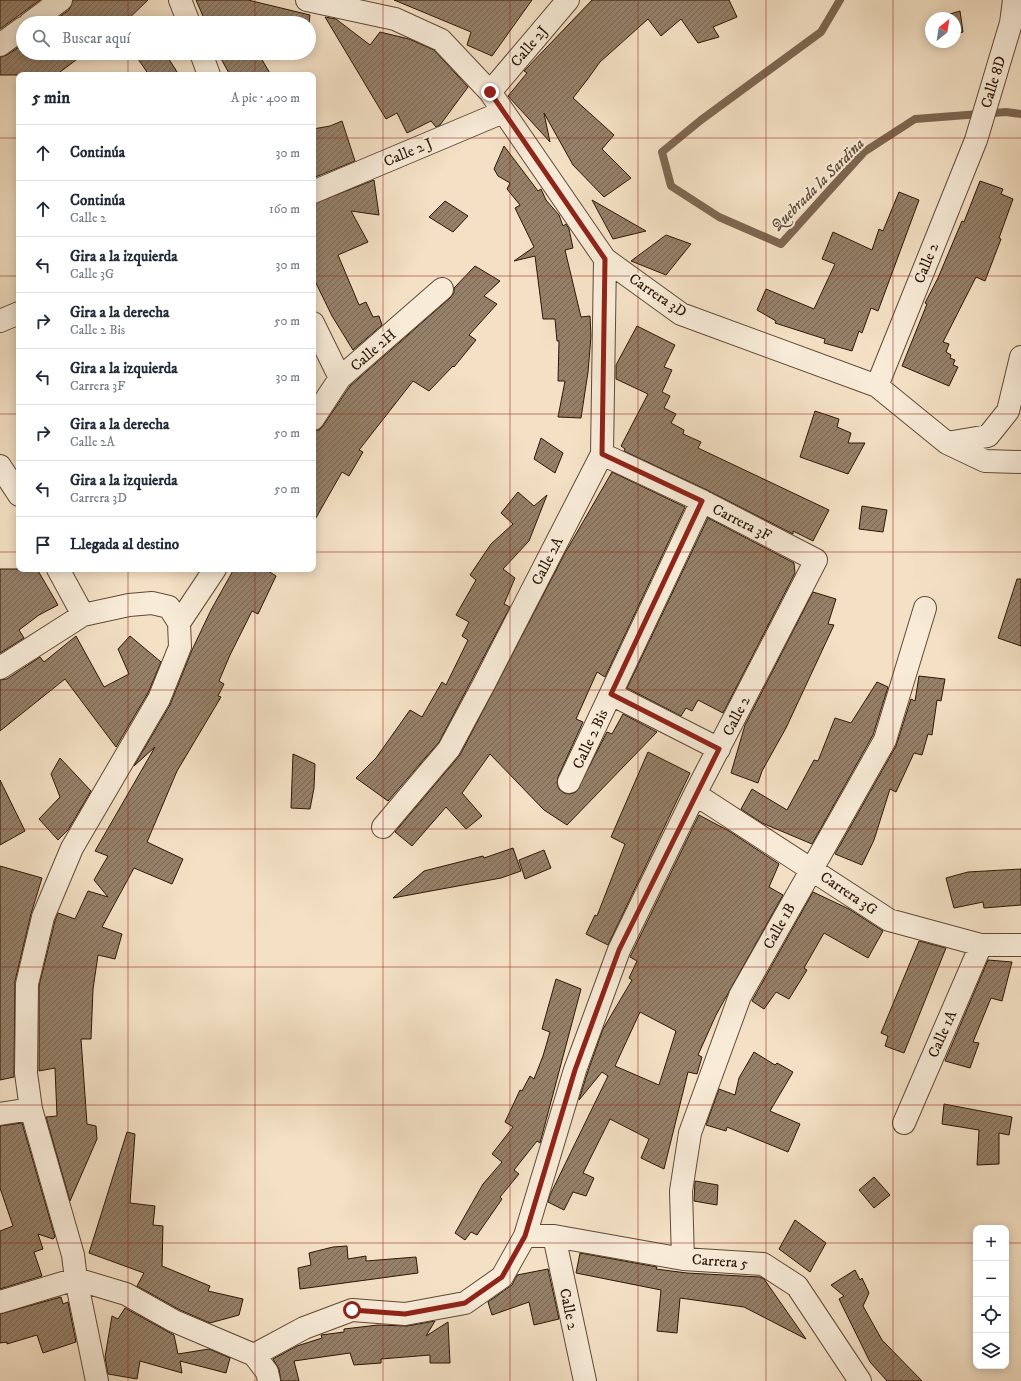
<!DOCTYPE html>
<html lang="es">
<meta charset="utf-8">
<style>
:root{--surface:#fff;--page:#f2f2f3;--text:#1f2937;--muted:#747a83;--line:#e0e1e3}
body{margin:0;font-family:"IM FELL DW Pica",serif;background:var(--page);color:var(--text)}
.controls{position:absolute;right:12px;bottom:12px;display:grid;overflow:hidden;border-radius:8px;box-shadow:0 2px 10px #0003}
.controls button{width:36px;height:36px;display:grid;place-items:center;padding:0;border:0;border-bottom:1px solid var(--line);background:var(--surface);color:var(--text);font:20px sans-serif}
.compass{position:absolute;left:925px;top:12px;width:36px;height:36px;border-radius:50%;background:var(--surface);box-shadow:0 2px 10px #0003;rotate:30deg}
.stop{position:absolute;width:12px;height:12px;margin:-9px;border:3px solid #8f2418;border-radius:50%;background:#fff}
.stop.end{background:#8f2418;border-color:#fff;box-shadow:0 1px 4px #0008}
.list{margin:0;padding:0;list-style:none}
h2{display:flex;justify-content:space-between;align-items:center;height:52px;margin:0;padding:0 16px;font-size:17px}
h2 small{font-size:13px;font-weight:400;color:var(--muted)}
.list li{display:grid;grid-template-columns:26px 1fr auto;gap:12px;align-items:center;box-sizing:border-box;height:56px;padding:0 16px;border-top:1px solid var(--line)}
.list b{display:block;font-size:15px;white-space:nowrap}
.list p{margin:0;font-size:13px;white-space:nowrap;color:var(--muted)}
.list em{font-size:13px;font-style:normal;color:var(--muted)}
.icon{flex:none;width:22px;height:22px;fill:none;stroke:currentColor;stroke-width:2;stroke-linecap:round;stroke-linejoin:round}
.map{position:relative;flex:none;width:1021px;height:1381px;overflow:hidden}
.search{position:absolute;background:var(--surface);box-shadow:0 2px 10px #0003;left:16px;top:16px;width:300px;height:44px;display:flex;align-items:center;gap:10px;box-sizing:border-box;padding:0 14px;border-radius:22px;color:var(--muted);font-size:15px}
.panel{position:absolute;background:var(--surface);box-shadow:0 2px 10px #0003;left:16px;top:72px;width:300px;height:500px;border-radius:8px}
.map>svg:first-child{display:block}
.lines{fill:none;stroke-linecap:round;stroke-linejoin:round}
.stream{stroke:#7d6752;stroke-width:8}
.building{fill:url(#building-hatch);stroke:#2e1706;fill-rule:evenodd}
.minor-casing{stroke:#604a36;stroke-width:24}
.minor{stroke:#f8ecd9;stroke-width:22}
.route{stroke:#8f2418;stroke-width:5}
.grid{fill:none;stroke:#8f2418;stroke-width:1;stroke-opacity:0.55}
.labels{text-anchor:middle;stroke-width:4;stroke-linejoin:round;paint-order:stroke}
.street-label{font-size:15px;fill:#2e1706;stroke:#f8ecd9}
.water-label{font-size:16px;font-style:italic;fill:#624c38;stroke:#f8ecd9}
</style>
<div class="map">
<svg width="1021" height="1381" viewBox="0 0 1021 1381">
<defs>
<pattern id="building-hatch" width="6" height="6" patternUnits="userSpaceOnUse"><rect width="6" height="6" fill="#958069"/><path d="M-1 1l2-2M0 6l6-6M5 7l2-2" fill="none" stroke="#7a6854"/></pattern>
</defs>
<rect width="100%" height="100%" fill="#f4e1c5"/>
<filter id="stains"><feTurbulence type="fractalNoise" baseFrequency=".005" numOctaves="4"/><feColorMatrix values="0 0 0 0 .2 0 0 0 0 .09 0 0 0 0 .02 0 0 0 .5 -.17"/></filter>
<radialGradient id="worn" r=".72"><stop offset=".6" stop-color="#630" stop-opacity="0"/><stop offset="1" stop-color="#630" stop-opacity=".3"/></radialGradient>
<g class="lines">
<path class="stream" d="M840 0 821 32 701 120 662 152 671 186 719 217 781 244 864 152 915 119 1006 112 1021 114"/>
</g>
<path class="building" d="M0 0H40L0 29Z
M73 0H148L124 23H51L69 10Z
M196 0H248L310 15 309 23H206Z
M394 0H532L492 56 467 45 471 32Z
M592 0H729L737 17 713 27 719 37 698 43 681 19 661 36 648 19 600 62 587 80 573 98 614 135 602 149 631 178 604 197 573 165 544 113 550 142 508 96 527 73 524 71Z
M960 11 963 32 955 34V18L940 17Z
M325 17 336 19 370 45 380 32 409 39 434 50 468 87 440 125 436 127 431 121 407 133 397 113 386 119Z
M23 44V53H95L87 59 84 54 56 75H0V57L7 55Z
M145 53H165L179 75H149L136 56Z
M223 53H258L271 75H230L219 55Z
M342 121 355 161 313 178V129L330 126Z
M504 146 538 191 541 189 546 200 559 215 563 226 566 224 569 229 573 248 565 250 581 317 590 316 591 336 588 372 581 418 558 417 565 381H558L559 341H557L555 319H543L535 256 514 261 534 247 515 208 520 205 507 189 510 183 498 176 494 169Z
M374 180 379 215 351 211 368 242 338 255 359 305 366 302 373 317 379 316 382 325 353 350 332 316 313 277V204Z
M980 181 1003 189 1001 194 1013 199 999 238 1001 239 985 281 976 277 943 342 949 344 946 352 951 355 950 358 955 360 953 365 958 367 949 386 902 366 927 304 925 303 938 278 962 221 964 222Z
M899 192 919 200 878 311 871 308 862 333 859 331 852 351 824 343 825 339 775 323 776 321 757 310 766 289 814 309 835 264 822 259 833 232 872 250 879 229 883 231Z
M592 200 646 231 613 239Z
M445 201 468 216 453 232 429 217Z
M666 235 691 244 666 275 631 261Z
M475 266 500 281 484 296 497 304 469 335 476 340 454 367 453 366 429 391 413 381 359 450 363 452 349 476 342 472 313 523V431L319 430 323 426 350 386 450 298 454 293V288Z
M637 326 675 345 664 367 672 370 662 392 670 396 664 408 676 414 671 423 684 430 683 434 701 442 698 448 829 510 813 541 793 531V534L707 490 624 451 625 449 621 446 648 394 616 379V365Z
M815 411 839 419 837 427 851 433 848 443H865L848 474 800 457Z
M541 438 563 453 555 473 534 459Z
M612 472 685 507 605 677 597 672 576 719 583 722 558 777 557 783 559 789 564 793 570 794 576 792 607 732 612 734 623 714 657 732 567 825 544 810 490 754 462 793 482 816 466 829 446 807 412 846 395 832 460 755 565 553Z
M518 492 534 506 547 495 529 541 503 569 515 578 504 604 510 607 439 742 388 801 356 778 376 758 410 710 422 717 442 682 446 685 468 640 462 636 469 622 456 615 476 580 470 575 491 544 513 524 501 513Z
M862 506 887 510 883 532 859 529Z
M708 518 794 563 795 573 723 713 698 700 692 711 686 708 681 716 627 688Z
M0 569H37L58 605 39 615 19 630 24 638 0 653Z
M234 569H265L276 576 258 614 252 611 230 655 219 681 224 684 218 696 221 697 177 771 147 842 183 859 172 884 134 868 102 927 122 934 115 959 98 955 93 989 91 1039H81L87 1124 96 1126 97 1139 70 1201 46 1117 57 1116 55 1068 39 1071V986L55 921 58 913 75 919 88 891 108 897 94 880 108 856 95 851 155 747 134 766 170 705 192 650 211 610Z
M1017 579H1021V646L998 638Z
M813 592 836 599 828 624 834 625 786 728 762 771 758 783 731 773 745 725Z
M76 636 104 687 129 674 118 649 130 636 161 662 148 693 116 747 65 679 0 731V680L7 679 40 657 44 662Z
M919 676 945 679 941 701 937 700 932 735 928 734 922 755 914 753 896 792 890 789 874 840 862 865 835 854 896 746 911 699 915 701Z
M877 682 888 687 873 735 812 844 762 823 741 809 752 789 787 810 814 760 818 761 835 718 851 723Z
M648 752 690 773 608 945 586 934 595 915 597 916 625 844 611 837Z
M293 754 315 764 314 788 310 809 291 808Z
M60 758 91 791 68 830 58 840 39 819 60 797 51 774Z
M0 780 25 831 0 845Z
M699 815 729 831 779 864 769 887 783 895 716 1015 698 1055 702 1057 697 1074 688 1072 664 1169 641 1158 649 1139 610 1119 583 1173 594 1178 586 1196 573 1192 564 1210 548 1202 550 1195 608 1076 602 1072 579 1100 587 1074 603 1029 632 980 629 978 637 961 630 957 631 955ZM640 1012 676 1031 659 1085 615 1066Z
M513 848 521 871 501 878 393 898 424 871 483 856 484 858Z
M544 850 551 868 525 879 519 860Z
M0 866 42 878 31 914 15 981 14 1077 0 1080Z
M1021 869V905L984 908 983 902 954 908 946 878 968 872Z
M813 892 849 909 883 931 868 958 824 933 804 968 807 970 789 999 776 992 764 1009 752 1001Z
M919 941 946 948 904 1053 885 1046 888 1036 881 1033Z
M988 960 1012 962 1002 1001 991 998 973 1042 979 1043 970 1068 945 1061Z
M556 979 581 989 540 1143 537 1141 514 1170 519 1174 500 1197 502 1199 477 1235 471 1232 465 1240 455 1233 483 1184 502 1162 492 1154 513 1127 505 1122 520 1090 522 1091 530 1076 534 1079 543 1056 550 1032 542 1029Z
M754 1052 775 1065 777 1063 793 1072 770 1111 800 1124 788 1152 727 1127 726 1131 706 1125 719 1089 735 1095 739 1078Z
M944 1104 1012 1117 1009 1135 999 1133V1164L977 1165 979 1130 942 1124Z
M22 1123 55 1237 53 1239 38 1234 43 1249 34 1252 42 1276 0 1289V1231L13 1226 0 1188V1126Z
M127 1132 135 1134 130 1203 155 1206 153 1225 163 1226 162 1266 210 1286 208 1291 243 1299 239 1315 210 1323 180 1310 137 1286 144 1273 89 1253Z
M874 1177 890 1195 874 1208 859 1190Z
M695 1181 718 1185 717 1205 694 1201Z
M795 1220 826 1243 810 1272 779 1249Z
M347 1246 348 1259 366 1256V1261L416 1257 418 1273 300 1289 298 1268 311 1265 309 1253 333 1247Z
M580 1253 657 1267 656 1269 687 1273 760 1277 764 1279 806 1339 744 1307 680 1298 677 1333 657 1331 661 1290 576 1273Z
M548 1269 559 1319 534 1325 529 1302 492 1315 488 1302 512 1285 517 1275Z
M855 1270 860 1280 862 1278 869 1293 863 1306 882 1340 922 1381H887L870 1362 839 1299 844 1296 831 1285Z
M61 1297 63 1304 68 1302 76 1342 43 1353 37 1335 7 1344V1342L0 1343V1314Z
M125 1308 174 1335 178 1354 209 1349 230 1358 226 1373 180 1361 182 1373 140 1361 137 1379 108 1374 105 1357 112 1316 118 1319Z
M435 1321 426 1336 448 1322 450 1363H430V1355L381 1359V1363L354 1365 350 1353 294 1361 299 1381H281L279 1369 273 1359 297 1346 322 1338 321 1335 344 1332V1329L378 1325 407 1326Z"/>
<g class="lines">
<defs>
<path id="minor" d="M180 0 189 23
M307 0 395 19 441 40 490 92 605 259 681 314 877 386 947 443 985 461 1021 462
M30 23 61 0
M0 45 23 28
M201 53 209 75
M490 92 568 0
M313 192 503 112
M0 321 19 313
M313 323 340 378
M877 386 976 140 1011 23 1014 0
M313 419 340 378 442 289
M947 443 988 436 1008 411 1021 357
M0 466 19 495
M58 569 83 615 129 605 152 603 169 607 179 623 180 647 159 699 72 848 43 917 27 984 26 1073 31 1109 73 1255 76 1279 97 1381
M179 623 215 569
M0 668 83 615
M611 694 719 749
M569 782 702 501
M695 794 889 920 981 945H1021
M383 827 449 749 485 682 602 454 605 259
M0 1114 31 1109
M904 1123 981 945
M525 1236H554L683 1259 763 1264 797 1286 860 1381
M554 1236 585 1381
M683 1259 681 1191 690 1133 740 996 885 740 925 608
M0 1302 76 1279 126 1294 174 1321 254 1355 267 1372 269 1381
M254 1355 304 1328 352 1310 405 1314 465 1303 502 1277 525 1236 575 1070 619 950 695 794 816 560 702 501 602 454"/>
</defs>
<use href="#minor" class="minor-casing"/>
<use href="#minor" class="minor"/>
</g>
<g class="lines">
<path class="route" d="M352 1310 405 1314 465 1303 502 1277 525 1236 575 1070 619 950 719 749 611 694 702 501 602 454 605 259 490 92"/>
</g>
<path class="grid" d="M128 0V23M255 0V23M383 0V1381M510 0V1381M638 0V1381M766 0V1381M893 0V1381M128 53V75M255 53V75M0 138H19M313 138H1021M0 276H19M313 276H1021M0 414H19M313 414H1021M0 552H19M313 552H1021M128 569V1381M255 569V1381M0 690H1021M0 829H1021M0 967H1021M0 1105H1021M0 1243H976M1006 1243H1021"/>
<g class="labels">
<g class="street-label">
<text transform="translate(529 46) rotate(-50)" y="5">Calle 2J</text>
<text transform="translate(993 82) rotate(-73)" y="5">Calle 8D</text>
<text transform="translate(408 152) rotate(-23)" y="5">Calle 2 J</text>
<text transform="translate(926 263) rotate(-68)" y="5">Calle 2</text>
<text transform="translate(658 295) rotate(34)" y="5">Carrera 3D</text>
<text transform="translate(373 350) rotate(-41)" y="5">Calle 2H</text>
<text transform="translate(742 522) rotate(27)" y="5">Carrera 3F</text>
<text transform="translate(547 561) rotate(-63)" y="5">Calle 2A</text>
<text transform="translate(736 716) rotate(-63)" y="5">Calle 2</text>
<text transform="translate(590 739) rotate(-65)" y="5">Calle 2 Bis</text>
<text transform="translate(849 893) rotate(34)" y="5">Carrera 3G</text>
<text transform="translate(779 926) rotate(-61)" y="5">Calle 1B</text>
<text transform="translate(942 1034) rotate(-66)" y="5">Calle 1A</text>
<text transform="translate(720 1261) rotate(4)" y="5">Carrera 5</text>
<text transform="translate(569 1309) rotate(78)" y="5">Calle 2</text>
</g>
<g class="water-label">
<text transform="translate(817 184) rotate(-45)" y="6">Quebrada la Sardina</text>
</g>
</g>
<rect width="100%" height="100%" filter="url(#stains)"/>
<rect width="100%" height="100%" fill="url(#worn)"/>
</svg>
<div class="controls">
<button>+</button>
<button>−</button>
<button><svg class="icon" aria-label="locate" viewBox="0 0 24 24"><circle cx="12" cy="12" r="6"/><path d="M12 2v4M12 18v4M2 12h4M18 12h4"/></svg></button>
<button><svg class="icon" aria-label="layers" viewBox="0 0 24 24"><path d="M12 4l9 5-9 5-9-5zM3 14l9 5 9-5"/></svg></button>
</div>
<svg class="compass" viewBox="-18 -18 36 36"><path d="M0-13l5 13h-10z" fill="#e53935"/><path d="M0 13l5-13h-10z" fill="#747a83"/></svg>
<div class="stop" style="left:352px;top:1310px"></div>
<div class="stop end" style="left:490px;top:92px"></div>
<div class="search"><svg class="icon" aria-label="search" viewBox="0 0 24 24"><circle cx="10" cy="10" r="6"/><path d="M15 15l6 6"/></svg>Buscar aquí</div>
<section class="panel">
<h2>5 min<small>A pie · 400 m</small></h2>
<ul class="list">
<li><svg class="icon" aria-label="ahead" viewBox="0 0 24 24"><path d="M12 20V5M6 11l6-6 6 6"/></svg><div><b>Continúa</b></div><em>30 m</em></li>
<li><svg class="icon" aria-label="ahead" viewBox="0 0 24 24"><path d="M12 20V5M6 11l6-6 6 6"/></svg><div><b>Continúa</b><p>Calle 2</p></div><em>160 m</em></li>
<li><svg class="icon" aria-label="left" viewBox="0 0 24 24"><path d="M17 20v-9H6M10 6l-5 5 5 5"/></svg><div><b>Gira a la izquierda</b><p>Calle 3G</p></div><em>30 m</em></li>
<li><svg class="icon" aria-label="right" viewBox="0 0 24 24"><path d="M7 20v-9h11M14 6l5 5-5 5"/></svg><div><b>Gira a la derecha</b><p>Calle 2 Bis</p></div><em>50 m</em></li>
<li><svg class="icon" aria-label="left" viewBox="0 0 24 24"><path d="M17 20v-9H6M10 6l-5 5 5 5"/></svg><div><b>Gira a la izquierda</b><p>Carrera 3F</p></div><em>30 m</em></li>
<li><svg class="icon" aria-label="right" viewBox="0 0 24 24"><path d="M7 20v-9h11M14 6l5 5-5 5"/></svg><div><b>Gira a la derecha</b><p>Calle 2A</p></div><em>50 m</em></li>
<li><svg class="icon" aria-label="left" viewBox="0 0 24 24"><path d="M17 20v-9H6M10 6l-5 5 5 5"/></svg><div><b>Gira a la izquierda</b><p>Carrera 3D</p></div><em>50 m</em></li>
<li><svg class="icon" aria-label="arrive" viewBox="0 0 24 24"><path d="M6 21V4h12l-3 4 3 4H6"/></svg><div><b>Llegada al destino</b></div></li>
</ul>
</section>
</div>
